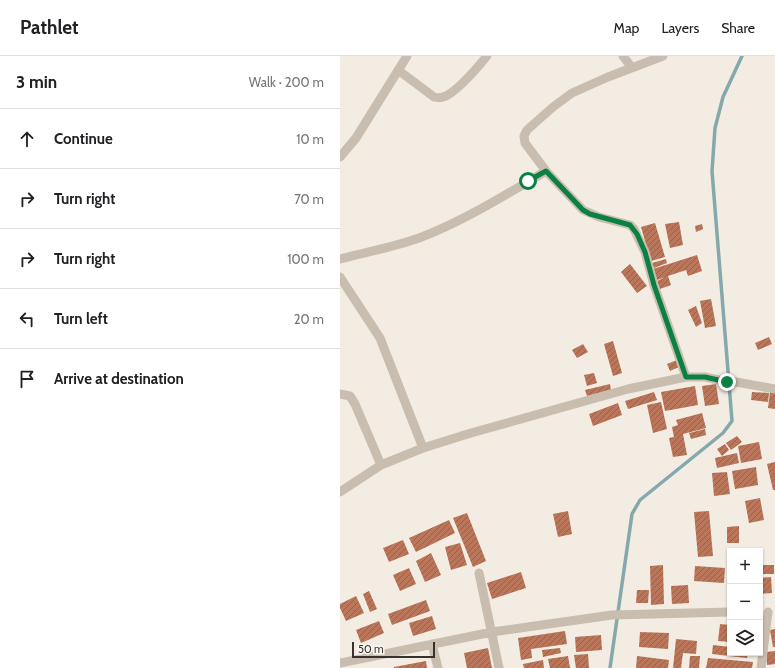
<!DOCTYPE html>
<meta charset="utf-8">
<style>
:root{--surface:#fff;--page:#f6f6f6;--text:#202124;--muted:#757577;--line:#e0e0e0}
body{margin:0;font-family:Cabin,sans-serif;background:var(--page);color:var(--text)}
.controls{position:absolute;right:12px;bottom:12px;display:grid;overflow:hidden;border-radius:0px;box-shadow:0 1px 3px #0004}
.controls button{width:36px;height:36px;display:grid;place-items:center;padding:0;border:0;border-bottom:1px solid var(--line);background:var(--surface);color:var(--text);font:20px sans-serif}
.scale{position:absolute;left:12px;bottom:10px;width:83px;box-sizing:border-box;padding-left:4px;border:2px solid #39312d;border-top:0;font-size:11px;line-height:14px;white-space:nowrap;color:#39312d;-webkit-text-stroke:3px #f9f5ef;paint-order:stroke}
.stop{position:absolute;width:12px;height:12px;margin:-9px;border:3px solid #0b8043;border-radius:50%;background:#fff}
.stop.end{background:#0b8043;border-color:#fff;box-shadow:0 1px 4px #0008}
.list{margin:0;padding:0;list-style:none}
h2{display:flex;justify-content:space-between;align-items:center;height:52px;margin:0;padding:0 16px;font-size:17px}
h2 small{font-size:13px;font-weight:400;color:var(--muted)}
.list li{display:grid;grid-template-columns:26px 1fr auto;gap:12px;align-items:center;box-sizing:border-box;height:60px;padding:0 16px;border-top:1px solid var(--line)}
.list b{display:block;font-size:15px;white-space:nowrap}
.list em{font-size:13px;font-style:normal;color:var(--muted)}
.icon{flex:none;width:22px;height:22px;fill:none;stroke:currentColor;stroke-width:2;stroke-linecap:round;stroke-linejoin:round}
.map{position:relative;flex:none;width:435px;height:612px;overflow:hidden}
header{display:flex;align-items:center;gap:24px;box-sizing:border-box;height:56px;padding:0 20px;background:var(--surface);border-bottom:1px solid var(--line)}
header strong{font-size:19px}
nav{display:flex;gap:22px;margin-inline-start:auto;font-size:14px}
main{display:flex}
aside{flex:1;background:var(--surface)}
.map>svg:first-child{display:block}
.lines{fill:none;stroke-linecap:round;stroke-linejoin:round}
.stream{stroke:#85a8ac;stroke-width:3.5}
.building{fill:url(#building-hatch)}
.minor{stroke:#c9bdb0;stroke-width:9}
.route{stroke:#0b8043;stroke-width:5}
</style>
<header>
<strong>Pathlet</strong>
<nav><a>Map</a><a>Layers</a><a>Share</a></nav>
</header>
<main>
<aside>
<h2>3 min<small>Walk · 200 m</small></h2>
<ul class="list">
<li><svg class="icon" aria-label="ahead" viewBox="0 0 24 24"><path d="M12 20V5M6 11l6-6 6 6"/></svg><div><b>Continue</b></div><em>10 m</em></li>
<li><svg class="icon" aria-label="right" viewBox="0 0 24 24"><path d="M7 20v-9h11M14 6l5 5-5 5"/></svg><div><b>Turn right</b></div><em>70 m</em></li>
<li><svg class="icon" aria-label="right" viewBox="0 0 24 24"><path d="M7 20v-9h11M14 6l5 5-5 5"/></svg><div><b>Turn right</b></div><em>100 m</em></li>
<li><svg class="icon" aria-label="left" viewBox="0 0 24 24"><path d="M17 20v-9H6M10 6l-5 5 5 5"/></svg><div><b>Turn left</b></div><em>20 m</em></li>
<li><svg class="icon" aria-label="arrive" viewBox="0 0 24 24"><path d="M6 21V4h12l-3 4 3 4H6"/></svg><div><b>Arrive at destination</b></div></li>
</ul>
</aside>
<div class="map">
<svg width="435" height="612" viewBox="0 0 435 612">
<defs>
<pattern id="building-hatch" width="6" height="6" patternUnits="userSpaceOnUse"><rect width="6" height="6" fill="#b9765a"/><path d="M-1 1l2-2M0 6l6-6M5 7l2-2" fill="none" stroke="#97614b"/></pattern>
</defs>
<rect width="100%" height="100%" fill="#f2ece3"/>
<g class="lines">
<path class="stream" d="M270 612 292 458 300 444 383 377 392 365 372 115 375 72 383 41 402 0"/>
</g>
<path class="building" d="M339 166 343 189 330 192 325 168Z
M315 167 325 201 311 205 301 171Z
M362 168 363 173 356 176 355 170Z
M357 199 362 215 348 220 346 214 328 220 331 229 320 233 317 225 326 221 317 224 313 213Z
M326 203 327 207 314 212 312 207Z
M290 208 307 230 297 237 281 216Z
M371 243 376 270 365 272 360 245Z
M356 250 362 267 356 271 348 254Z
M429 281 432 288 418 294 415 287Z
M273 285 282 317 273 320 264 288Z
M243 288 248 296 237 302 232 294Z
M337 304 339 311 330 315 327 308Z
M254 317 257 327 247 330 244 319Z
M270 328 271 334 247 340 245 334Z
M376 328 379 348 365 350 362 330Z
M355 330 358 349 325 355 321 336Z
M314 336 317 344 288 353 285 345Z
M412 336 429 337 428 346 411 344Z
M430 336 435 337V353L428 352Z
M321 346 327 373 313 377 307 349Z
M278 347 282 359 253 370 249 358Z
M362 357 366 372 343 378 347 399 333 401 329 382 334 381 332 371 338 369 336 364Z
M365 373 366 379 351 383 349 377Z
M397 380 402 386 391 394 386 387Z
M419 386 422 403 401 407 398 390Z
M385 388 389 394 382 400 377 393Z
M397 397 399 407 377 412 375 402Z
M435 406V434H433L427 408Z
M416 411 418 429 395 433 392 415Z
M387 416 390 438 374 440 372 417Z
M420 442 424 464 409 467 405 445Z
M228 455 232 478 218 481 213 458Z
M369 455 373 500 358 501 354 456Z
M127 457 146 505 133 511 113 462Z
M109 464 115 477 76 496 69 482Z
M399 470V487H387V471Z
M63 484 69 498 49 506 43 492Z
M120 487 127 509 111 514 105 491Z
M91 497 101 519 85 526 76 505Z
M323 509 324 548 311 549 310 510Z
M420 509H434V518H420Z
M355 510 385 512 384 527 354 525Z
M69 512 76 528 60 535 53 519Z
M181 516 186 532 152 543 147 527Z
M431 521 432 537 420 538V522Z
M348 529 349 547 332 548 331 530Z
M297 534H309L308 547H296Z
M29 535 37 553 30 556 23 538Z
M16 540 24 557 6 565 0 552V548Z
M86 544 90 555 52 569 48 558Z
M92 560 96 573 73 580 69 567Z
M39 565 44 577 21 587 16 574Z
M380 568 390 569V586L378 585Z
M435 573V591H433L430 574Z
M225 575 227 588 191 593 192 602 181 604 178 582Z
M300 576 329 577 328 593 299 591Z
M261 579 262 594 236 596 235 581Z
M336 583 357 585 356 598 343 597 341 612H333Z
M373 589 390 591V597H408L407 602 372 598Z
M148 592 152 612H127L124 597Z
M220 592 221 597 203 601 202 594Z
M435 595V608L427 609 426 596Z
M248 598 249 612H236L234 599Z
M228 600 230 612H210L208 603Z
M297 600 329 604 328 612H296Z
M350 600H360L359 612H349Z
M368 602 413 606 412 612H366Z
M203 604 204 612H184L183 608Z
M86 605 87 612H54V611Z"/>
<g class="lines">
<path class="minor" d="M283 0 292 12
M58 14 94 41C98 42 102 42 106 40 118 34 138 11 147 0
M0 101 16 82 67 0
M206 115 185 87 184 80 187 74 213 51 232 37 268 21 323 0
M0 203C27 196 54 191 79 182 122 166 167 138 206 115L243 154 259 161 290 169 294 173 305 196 314 229 346 321
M0 221 40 282 83 392
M0 338 10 340 15 348 41 409
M0 436 41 409 83 392 131 377 288 333 346 321H365L387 326H396L435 333
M139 517 159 612
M92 588 98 612
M0 607 152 576 272 559 390 556
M421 612 428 556"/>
</g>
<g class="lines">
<path class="route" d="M188 125 206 115 243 154 250 158 290 169 297 178 305 196 314 229 346 321H365L387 326"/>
</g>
</svg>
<div class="controls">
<button>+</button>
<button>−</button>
<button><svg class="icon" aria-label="layers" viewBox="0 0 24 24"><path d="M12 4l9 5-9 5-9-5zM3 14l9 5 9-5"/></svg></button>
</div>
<div class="scale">50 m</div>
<div class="stop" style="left:188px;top:125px"></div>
<div class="stop end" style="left:387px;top:326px"></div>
</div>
</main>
